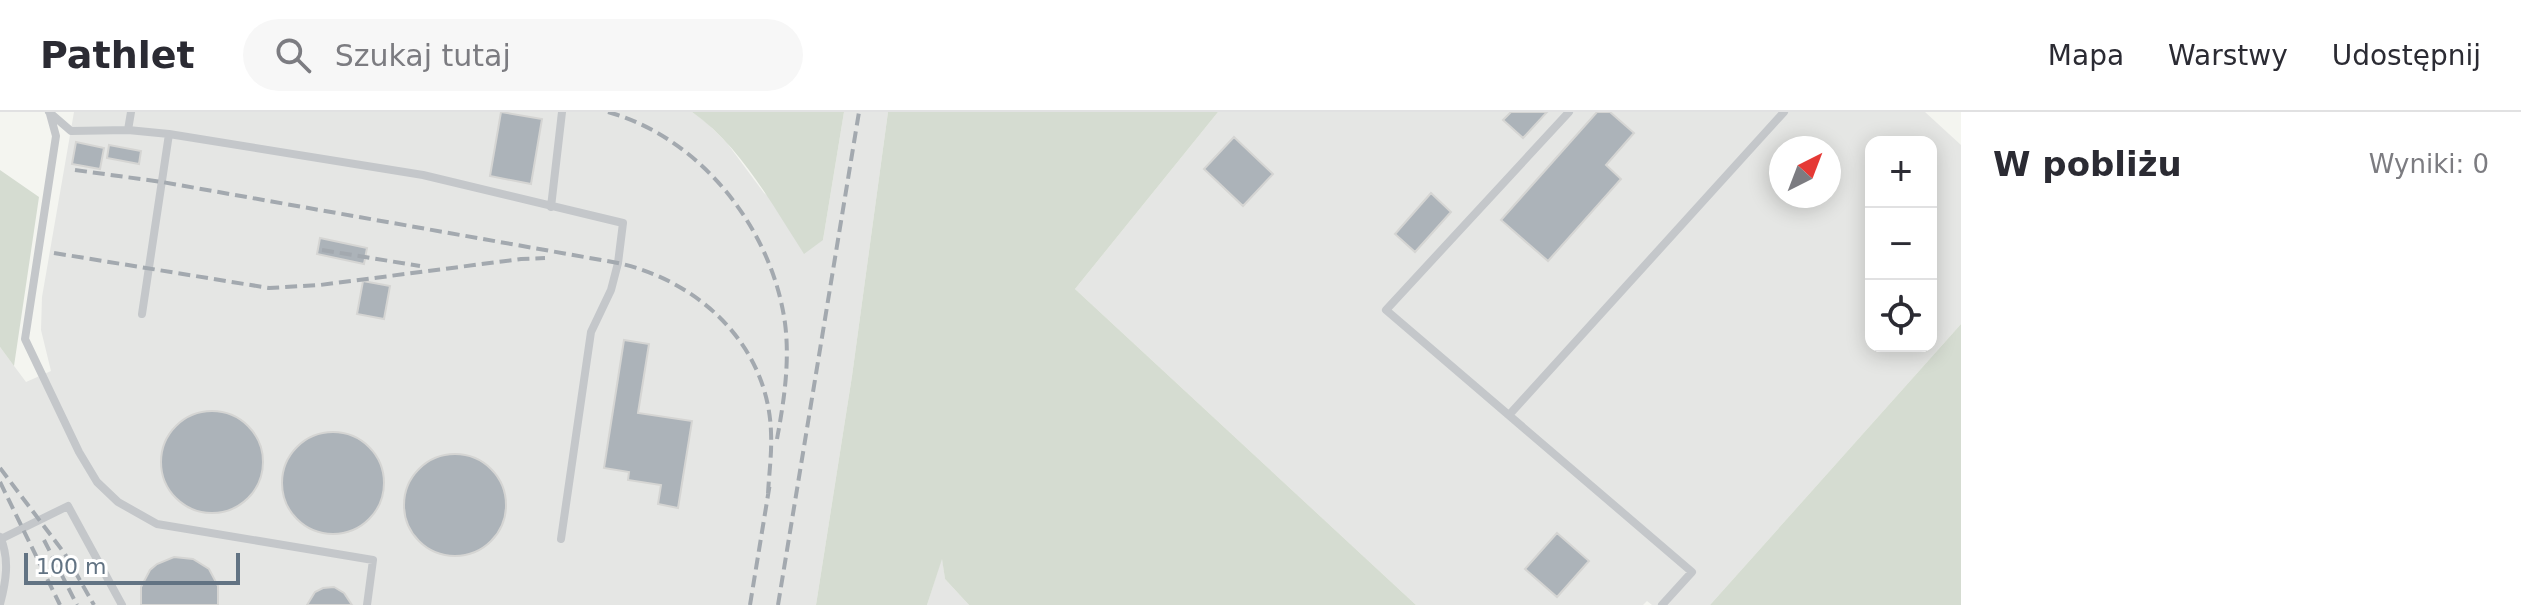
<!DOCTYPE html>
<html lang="pl">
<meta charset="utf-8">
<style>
:root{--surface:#fff;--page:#f7f7f7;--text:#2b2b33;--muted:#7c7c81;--line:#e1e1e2}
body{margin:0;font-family:"DejaVu Sans",sans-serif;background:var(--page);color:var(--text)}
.controls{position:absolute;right:24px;top:24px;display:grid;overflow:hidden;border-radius:16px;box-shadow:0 4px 20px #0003}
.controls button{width:72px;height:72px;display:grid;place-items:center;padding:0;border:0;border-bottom:2px solid var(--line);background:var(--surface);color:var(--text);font:40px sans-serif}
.compass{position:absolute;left:1769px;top:24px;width:72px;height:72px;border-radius:50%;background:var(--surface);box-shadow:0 4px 20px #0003;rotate:42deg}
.scale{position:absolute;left:24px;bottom:20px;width:216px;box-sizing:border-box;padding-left:8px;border:4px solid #627383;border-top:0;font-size:22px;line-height:28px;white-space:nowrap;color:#627383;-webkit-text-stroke:6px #fff;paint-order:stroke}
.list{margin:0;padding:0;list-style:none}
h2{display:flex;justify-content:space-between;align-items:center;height:104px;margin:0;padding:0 32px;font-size:34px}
h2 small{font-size:26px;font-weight:400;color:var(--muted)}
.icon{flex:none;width:44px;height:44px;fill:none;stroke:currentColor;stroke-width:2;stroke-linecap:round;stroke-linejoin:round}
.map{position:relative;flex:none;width:1961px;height:493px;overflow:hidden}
header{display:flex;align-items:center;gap:48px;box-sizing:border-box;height:112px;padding:0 40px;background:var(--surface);border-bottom:2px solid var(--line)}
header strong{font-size:38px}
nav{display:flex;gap:44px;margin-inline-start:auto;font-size:28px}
.search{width:560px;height:72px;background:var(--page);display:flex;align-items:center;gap:20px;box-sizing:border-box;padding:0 28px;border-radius:44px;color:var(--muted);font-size:30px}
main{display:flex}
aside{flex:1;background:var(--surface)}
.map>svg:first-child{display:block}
.built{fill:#e5e6e4;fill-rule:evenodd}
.green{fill:#d5dcd1}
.building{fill:#acb3b9;stroke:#d5d5d3;stroke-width:2}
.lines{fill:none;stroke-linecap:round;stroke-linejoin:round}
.lane{stroke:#c4c7ca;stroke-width:8}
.rail{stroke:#a3a9af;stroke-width:4;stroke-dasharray:12 6;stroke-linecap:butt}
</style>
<header>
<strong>Pathlet</strong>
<div class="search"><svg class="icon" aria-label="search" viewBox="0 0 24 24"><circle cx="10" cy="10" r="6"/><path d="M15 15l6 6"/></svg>Szukaj tutaj</div>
<nav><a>Mapa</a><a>Warstwy</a><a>Udostępnij</a></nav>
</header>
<main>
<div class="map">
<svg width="1961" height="493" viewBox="0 0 1961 493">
<rect width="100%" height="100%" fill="#f4f5f0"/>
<path class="built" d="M74 0H692L707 11 727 31 764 81 823 128 844 0H888L852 264 816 493H0V235L26 270 51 259 41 218 42 185Z
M1218 0H1925L1961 33V212L1710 493H1652L1647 489 1643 493H1416L1075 177ZM1871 30H1931V234H1871ZM1781 36H1829V84H1781Z
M942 445 945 467 969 493H927Z"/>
<path class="green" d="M692 0H844L823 128 804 142C772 93 741 34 692 0Z
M888 0H1218L1075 177 1416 493H969L945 467 942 447 927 493H816L852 264Z
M0 58 39 85 14 254 0 235Z
M1961 212V493H1710Z"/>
<path class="building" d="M501 0 542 7 531 72 490 64Z
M1511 0H1547L1523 26 1503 8Z
M1597 0H1610L1634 21 1606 53 1621 67 1548 149 1501 108Z
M1234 25 1273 62 1243 94 1204 57Z
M76 30 104 36 100 57 72 52Z
M109 33 141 39 139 52 107 46Z
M1431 81 1451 100 1415 140 1395 122Z
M320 126 367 136 364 152 317 142Z
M363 169 390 174 384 207 357 202Z
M624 228 649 232 638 301 692 309 678 396 658 392 661 373 628 368 629 360 604 356Z
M161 350a51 51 0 1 1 102 0a51 51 0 1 1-102 0Z
M282 371a51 51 0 1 1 102 0a51 51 0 1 1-102 0Z
M404 393a51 51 0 1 1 102 0a51 51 0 1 1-102 0Z
M1557 421 1589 449 1557 485 1525 457Z
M174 445 193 447 209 457 218 474V493H141V475L150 458 157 452Z
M334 475 344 481 352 493H307L315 480 323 476Z"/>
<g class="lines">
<path class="lane" d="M49 0 71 19 128 18 169 22 423 63 623 111 618 151 611 178 591 220 561 427
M1569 0 1386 198 1692 460 1662 493
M50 2 56 24 25 227 79 340 97 370 118 390 157 412 373 448 367 493
M128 18 131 0
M551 95 562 0
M142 202 169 22
M1509 303 1784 0
M0 425C10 447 6 470 0 492
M1 427 68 394 122 493"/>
<path class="rail" d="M608 0C701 26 772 117 785 211 790 250 784 289 777 327
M75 58 162 70 618 151C699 169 768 233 771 320 772 341 769 362 768 382
M322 138 420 154
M54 141 269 176 320 173 521 147 545 146
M0 356 65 442 94 493
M0 370 60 493
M44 428 77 493
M750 493 770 371
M778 493 859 0"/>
</g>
</svg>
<div class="controls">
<button>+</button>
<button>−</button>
<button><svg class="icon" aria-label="locate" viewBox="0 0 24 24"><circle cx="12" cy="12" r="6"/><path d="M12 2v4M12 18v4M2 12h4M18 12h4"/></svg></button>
</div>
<svg class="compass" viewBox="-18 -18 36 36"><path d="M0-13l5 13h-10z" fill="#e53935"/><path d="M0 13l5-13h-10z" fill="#7c7c81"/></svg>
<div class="scale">100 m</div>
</div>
<aside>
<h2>W pobliżu<small>Wyniki: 0</small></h2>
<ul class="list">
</ul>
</aside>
</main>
